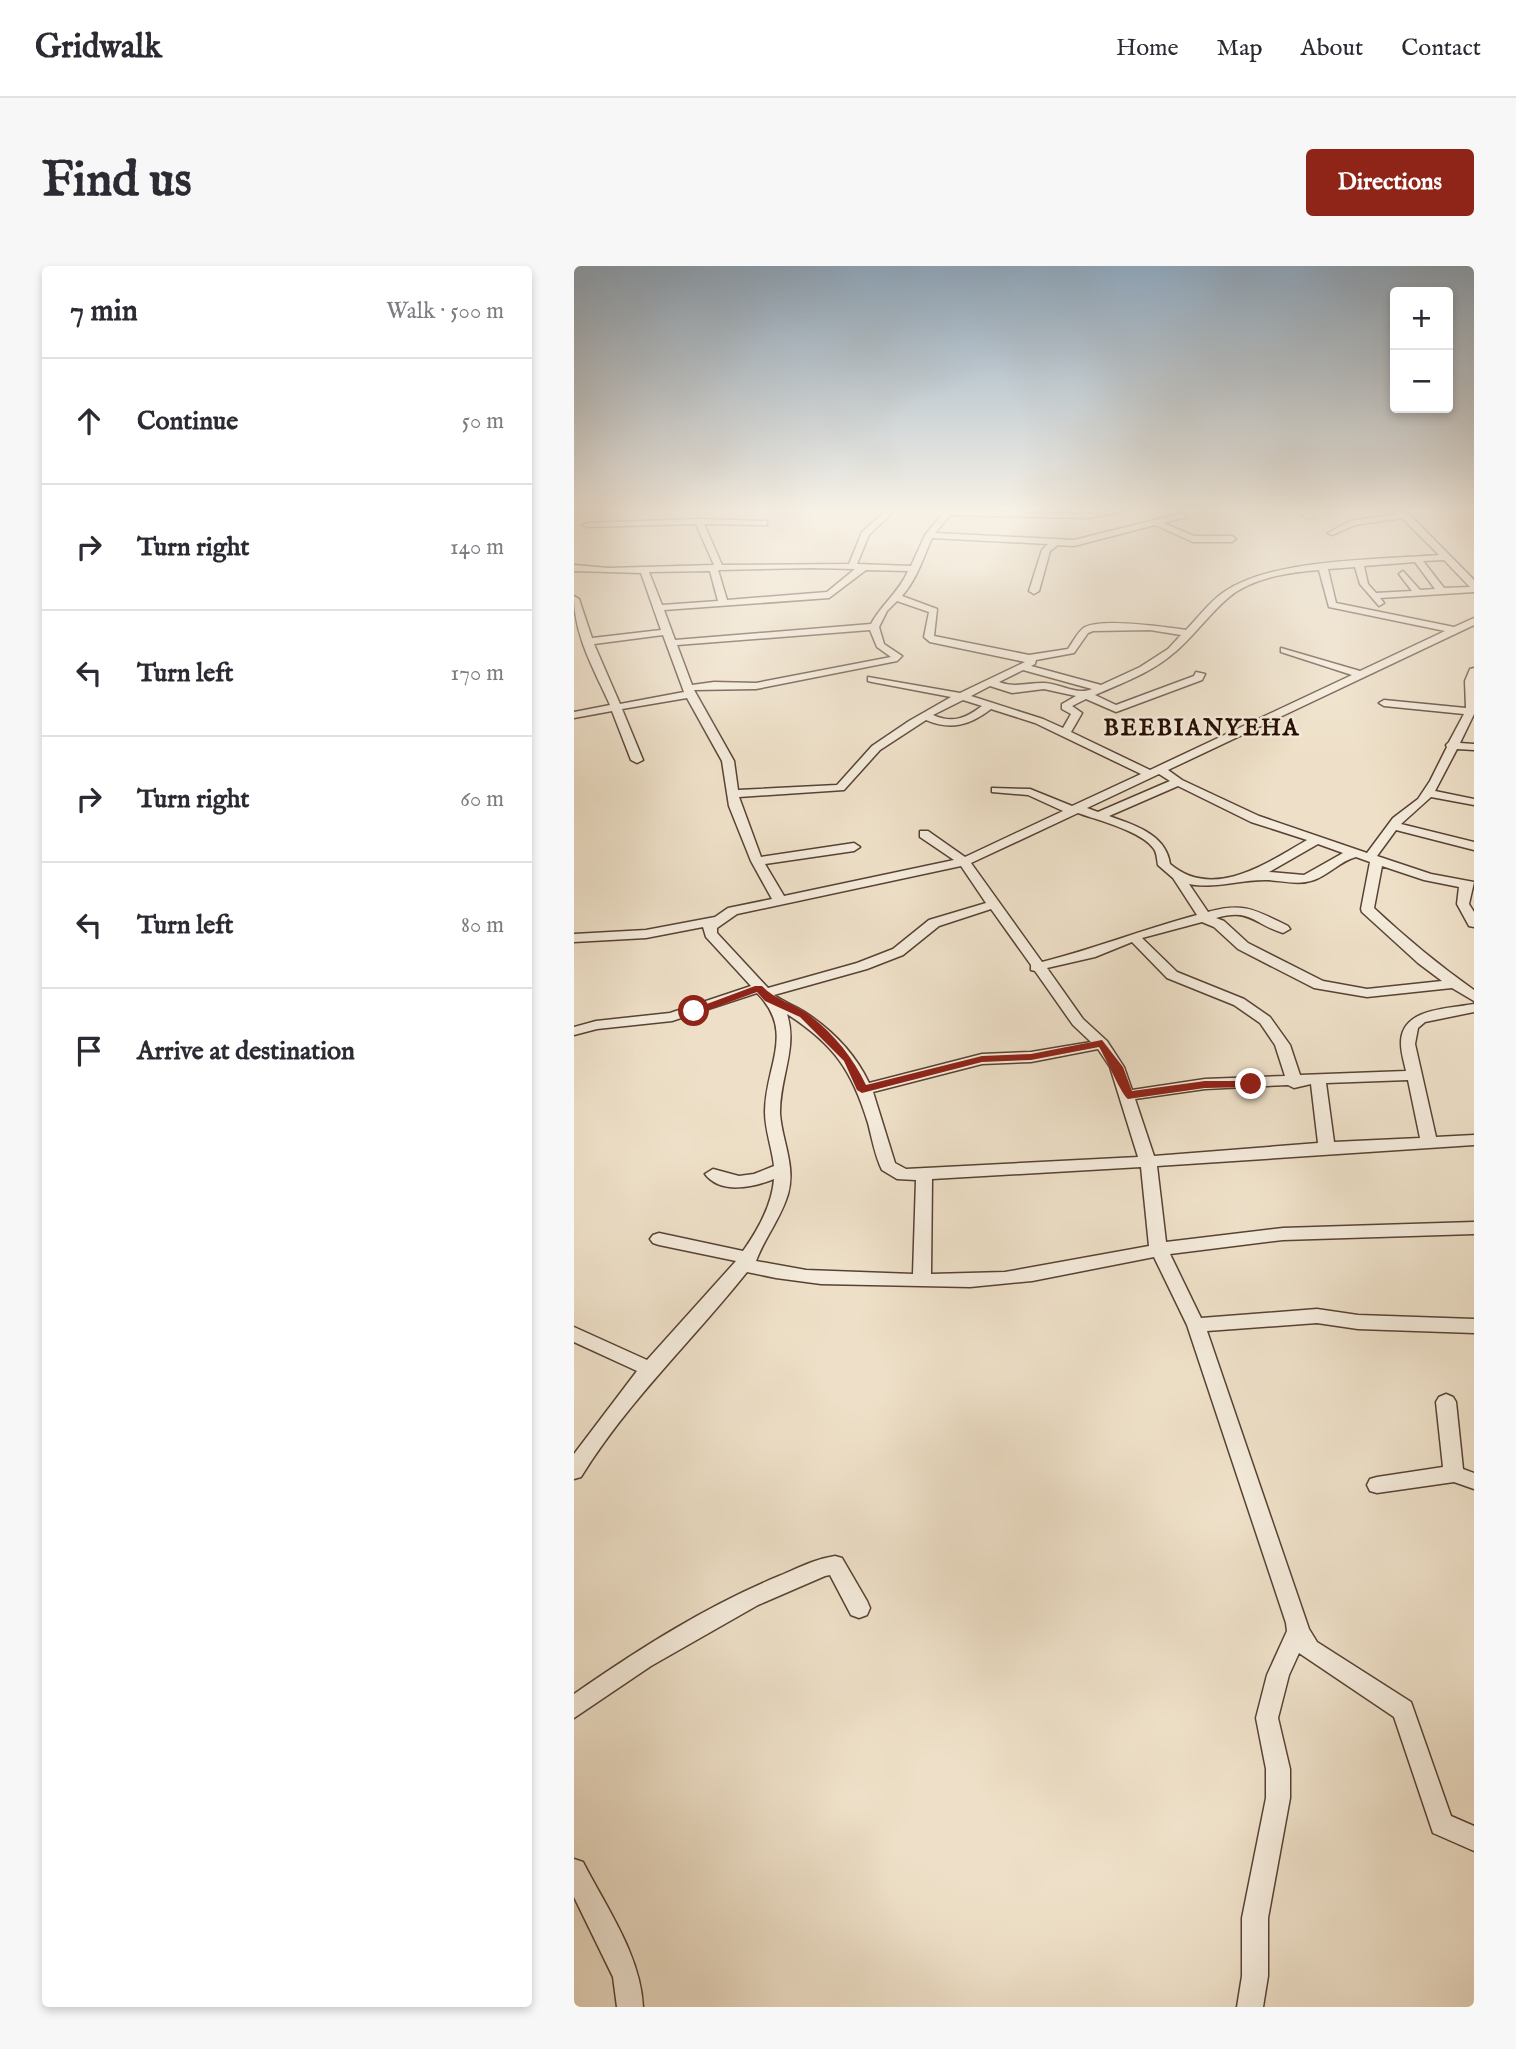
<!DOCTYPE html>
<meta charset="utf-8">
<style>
:root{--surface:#fff;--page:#f7f7f7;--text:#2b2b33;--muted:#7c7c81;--line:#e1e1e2;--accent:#8f2418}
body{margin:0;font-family:"IM FELL English",serif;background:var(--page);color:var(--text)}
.controls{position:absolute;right:21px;top:21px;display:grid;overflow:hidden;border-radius:7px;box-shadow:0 4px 10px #0003}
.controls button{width:63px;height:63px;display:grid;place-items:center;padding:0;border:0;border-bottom:2px solid var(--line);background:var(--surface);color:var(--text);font:35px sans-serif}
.stop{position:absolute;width:21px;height:21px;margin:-16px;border:5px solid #8f2418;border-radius:50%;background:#fff}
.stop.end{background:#8f2418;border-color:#fff;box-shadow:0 2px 7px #0008}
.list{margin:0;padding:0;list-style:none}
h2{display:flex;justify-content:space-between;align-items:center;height:91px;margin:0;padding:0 28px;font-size:30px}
h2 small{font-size:23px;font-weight:400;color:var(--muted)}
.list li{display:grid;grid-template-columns:46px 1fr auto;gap:21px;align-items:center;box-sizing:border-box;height:126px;padding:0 28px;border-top:2px solid var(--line)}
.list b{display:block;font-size:26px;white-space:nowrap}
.list em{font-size:23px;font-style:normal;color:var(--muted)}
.icon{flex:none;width:38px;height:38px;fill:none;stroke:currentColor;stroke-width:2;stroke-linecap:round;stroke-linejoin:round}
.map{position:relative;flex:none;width:900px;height:1741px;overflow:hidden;border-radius:7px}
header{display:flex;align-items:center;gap:42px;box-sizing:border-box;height:98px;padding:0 35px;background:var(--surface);border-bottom:2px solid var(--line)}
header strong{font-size:33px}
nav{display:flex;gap:38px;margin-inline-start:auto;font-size:24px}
.intro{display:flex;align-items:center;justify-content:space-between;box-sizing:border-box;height:168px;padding:0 42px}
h1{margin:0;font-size:49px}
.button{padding:18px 32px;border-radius:7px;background:var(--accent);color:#fff;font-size:24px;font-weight:700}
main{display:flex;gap:42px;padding:0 42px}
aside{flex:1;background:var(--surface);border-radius:7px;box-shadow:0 4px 10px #0003}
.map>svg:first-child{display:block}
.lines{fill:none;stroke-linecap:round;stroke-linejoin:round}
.minor-casing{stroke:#584234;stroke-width:3}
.minor{fill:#f4ebdb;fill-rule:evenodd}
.route{fill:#8f2418}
.labels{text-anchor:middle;stroke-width:5;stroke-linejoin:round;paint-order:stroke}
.far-district-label{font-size:23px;font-weight:bold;letter-spacing:2px;fill:#260e03;stroke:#f4ebdb}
</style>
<header>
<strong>Gridwalk</strong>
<nav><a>Home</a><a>Map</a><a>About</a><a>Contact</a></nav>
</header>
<div class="intro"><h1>Find us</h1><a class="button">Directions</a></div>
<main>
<aside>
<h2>7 min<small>Walk · 500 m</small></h2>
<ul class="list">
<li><svg class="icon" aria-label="ahead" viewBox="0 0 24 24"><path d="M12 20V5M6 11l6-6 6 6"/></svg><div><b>Continue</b></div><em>50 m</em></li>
<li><svg class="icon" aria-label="right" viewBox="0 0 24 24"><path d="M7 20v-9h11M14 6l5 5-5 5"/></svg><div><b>Turn right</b></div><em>140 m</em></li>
<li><svg class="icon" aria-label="left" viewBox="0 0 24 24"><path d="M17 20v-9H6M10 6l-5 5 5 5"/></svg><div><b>Turn left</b></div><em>170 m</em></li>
<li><svg class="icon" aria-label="right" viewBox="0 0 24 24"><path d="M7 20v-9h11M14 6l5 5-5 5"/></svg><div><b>Turn right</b></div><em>60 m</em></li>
<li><svg class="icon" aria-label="left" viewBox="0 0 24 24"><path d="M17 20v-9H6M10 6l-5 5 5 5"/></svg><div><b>Turn left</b></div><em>80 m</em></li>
<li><svg class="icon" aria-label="arrive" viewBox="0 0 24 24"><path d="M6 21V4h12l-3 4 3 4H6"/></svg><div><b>Arrive at destination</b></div></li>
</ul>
</aside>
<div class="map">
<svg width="900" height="1741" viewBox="0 0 900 1741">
<rect width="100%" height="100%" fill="#eee0c8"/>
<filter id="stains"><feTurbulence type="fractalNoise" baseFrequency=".00286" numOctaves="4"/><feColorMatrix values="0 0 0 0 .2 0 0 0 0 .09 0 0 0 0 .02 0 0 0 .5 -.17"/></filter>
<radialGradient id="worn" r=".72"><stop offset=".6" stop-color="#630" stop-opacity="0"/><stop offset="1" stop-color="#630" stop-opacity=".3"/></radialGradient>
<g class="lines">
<defs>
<path id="minor" d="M313 244H321L295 269 283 298 337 300 351 269 372 244 515 248 554 244 515 252 376 249 361 267 500 274 609 247 612 251 589 257 620 270H658L662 273 658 276H619L581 259 500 280 484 279 476 285 465 325 460 328 455 325 468 284 474 278 358 272C349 292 343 313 328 330L363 343 360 370 455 389 494 383C499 376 504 365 511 361 530 352 591 361 612 364 624 352 636 335 650 326 699 292 806 294 865 289L828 252 781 259 758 269 754 267 776 255 824 248 821 244H829L834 247 900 314V326L806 332 810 337 805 340 786 318 781 301 754 303 762 337 880 361 900 352V359L594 504 608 514 685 550 793 587 819 552 844 533 856 515 873 481 872 479 875 476 890 448 810 440 805 437 810 434 892 442 891 415 896 403 900 402V448L886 477 900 478V484L883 483 861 525 900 533V539L857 531 827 558 900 576V584L822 564 803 590 857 608 900 616 895 638 900 646V661L895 660 883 638 885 621 850 614 808 600 800 642C832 672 866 700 900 724V735L878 722 793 731 740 722 664 683 640 661 628 656 568 672 603 706 670 733 696 751 716 779 726 809 832 805C830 796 827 786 827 778 826 742 873 743 900 738V746L851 756 844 762 841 778 862 871 900 869V879L583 900 592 976 709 962 900 956V968L709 974 596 988 627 1052 743 1043 784 1049 900 1053V1067L784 1063 743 1057 633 1065 735 1363 743 1376 837 1436 877 1550 900 1560V1585L859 1567 820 1451 725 1387 715 1409 704 1452 716 1503V1532L694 1652V1710L689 1741H663L668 1710V1652L692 1532V1503L682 1452 693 1409 713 1365 712 1357 613 1059 580 991 458 1015 396 1021 247 1018 202 1012 173 1006C118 1075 54 1135 7 1211L0 1213V1188L63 1105 0 1076V1061L73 1094 162 995 85 979 79 977 76 973 79 969 85 967 169 985C184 964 198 939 200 913 180 921 147 929 131 908L139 903 165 910 180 908 200 900C198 882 191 864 191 846 191 800 222 766 183 727L98 755 23 763 0 769V761L22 755 96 747 177 720 132 671 129 661 72 672 0 676V668L72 664 141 651 154 642 198 633 177 595 155 540 148 495 113 432 48 443 69 494 63 497 57 494 38 445 0 452V446L36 439C20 403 0 370 0 330L5 333 18 372 87 364 67 307 0 305V299L34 302 140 299 122 258 13 261 9 259 13 257 125 253 190 255H193V259L130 258 148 299 275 298 288 266ZM870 294 896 321 870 322 849 295ZM841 296 861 323 846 324 829 305 825 308 838 325 802 327 794 318 790 300ZM238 302 281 303 253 326 153 334 144 304ZM292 304 334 305C325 326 307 339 297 358L101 374 90 344 255 332ZM745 304 755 341 871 365 786 405 707 382V386L778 409 576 504 497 466 508 447 498 440 512 433 542 446 628 414 631 408 622 406 620 410 542 439 521 429C548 417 579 406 601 386 620 370 635 348 654 332 677 312 716 306 745 304ZM136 305 144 335 88 339 75 306ZM323 335 355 346 350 371 356 376 451 396 386 427 294 411V415L298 416 377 431 335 455 298 480 263 519 164 524 160 495 120 424 182 423 323 395 328 390 310 378 305 361 313 345ZM296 364 303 381 317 391 182 417 140 416 118 419 103 379ZM576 364 607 369 594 383 566 401 527 419 457 400 461 398 462 394 500 387 514 367 519 365ZM89 369 110 426 46 438 20 378ZM449 404 518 423C503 430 485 417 469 417 452 417 441 422 425 416ZM416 420 438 427 470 423 502 430 488 438V443L497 448 489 462 469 453 397 430ZM389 434 408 440C392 452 379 458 359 449ZM417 443 461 457 567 508 498 540 456 523 418 522V526L454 529 489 545 391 591 354 565H346V571L380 594 210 630 191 598 280 585 286 581 280 577 187 591 165 531 270 524 306 484 352 454C377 465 396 459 417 443ZM585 508 596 515 524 546 513 542ZM604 520 677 556 733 574C693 597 639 635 596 598 592 568 560 559 535 550ZM504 547C523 554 568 565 580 583 583 587 583 594 584 599L599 612 623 649C570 663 520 683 468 696L397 597ZM744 578 769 587 730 609 695 606ZM782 591 796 596 787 643 788 646 844 697 868 715 793 723 749 715 674 677 650 655 642 652C677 642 679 658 709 667L716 663 714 660C681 644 670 636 634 646L615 618C641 623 665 614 691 614 708 614 723 620 740 614 755 609 766 595 782 591ZM387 600 412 637 355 654 319 683 283 697 194 722 143 667V662L163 648ZM417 643 457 699V704L461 705 499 759 517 776 457 786 408 788 295 817C281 787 257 763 229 745 219 739 208 735 200 729L293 703 329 689 365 660ZM558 676 593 712 660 739 686 757 701 779 711 810 631 813 558 824 550 801 533 775 509 753 473 702 521 691ZM213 748C261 779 278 805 294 857 298 872 301 890 308 904L323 913 342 914 339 1008 232 1004 182 995C190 973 207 952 214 928 222 900 208 875 206 848 205 813 224 782 213 748ZM524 783 536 801 564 891 332 903 321 897 299 826 408 798 457 796ZM834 814 846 872 760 876 752 817ZM737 818 744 877 580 890 561 833 631 823 714 819 720 822ZM567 901 575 980 431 1006 357 1008 358 913Z
M723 244H732L740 251 733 253Z
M872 1128 879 1131 882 1136 889 1203 900 1207V1223L880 1216 803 1227 796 1225 793 1219 796 1213 803 1211 869 1201 862 1136 865 1131Z
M261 1290 268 1292 293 1335 296 1342 293 1349 285 1352 277 1349 256 1309 251 1310 184 1339 77 1400 0 1452V1428C65 1383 132 1340 205 1310 224 1302 241 1293 261 1290Z
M0 1593 9 1596C32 1641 67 1690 69 1741H43L39 1711 0 1631Z"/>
</defs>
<use href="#minor" class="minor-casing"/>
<use href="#minor" class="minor"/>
</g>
<linearGradient id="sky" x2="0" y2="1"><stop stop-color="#8fa9c0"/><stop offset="0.5" stop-color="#f7f1e6"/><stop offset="1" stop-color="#f7f1e6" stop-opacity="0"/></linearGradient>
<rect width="900" height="487" fill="url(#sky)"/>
<path class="route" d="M181 720H188C201 734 219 737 234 748 259 767 279 791 292 819L408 790 457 788 528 774 549 801 558 825 631 815H677L683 818 677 821 631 822 554 833C548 830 532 792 525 781L457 794 408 796 288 827 283 824 270 795 226 751 191 735 183 726 123 748 114 745Z"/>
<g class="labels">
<g class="far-district-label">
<text x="628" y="469">BEEBIANYEHA</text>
</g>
</g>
<rect width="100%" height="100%" filter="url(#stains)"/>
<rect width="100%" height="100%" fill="url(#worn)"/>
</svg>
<div class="controls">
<button>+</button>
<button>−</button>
</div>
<div class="stop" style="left:120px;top:745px"></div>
<div class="stop end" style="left:677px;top:818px"></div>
</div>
</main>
